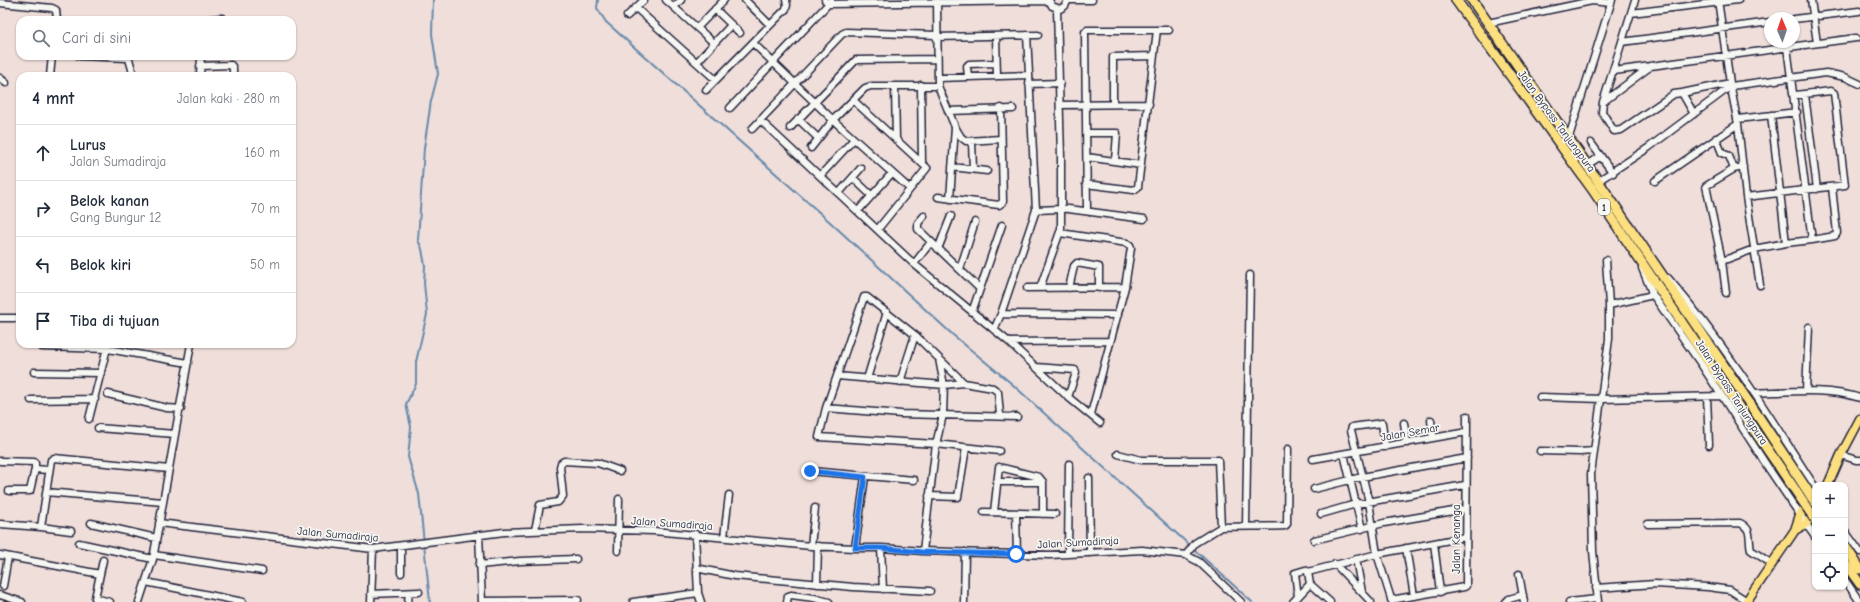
<!DOCTYPE html>
<html lang="id">
<meta charset="utf-8">
<style>
:root{--surface:#fff;--page:#f6f6f7;--text:#1f2937;--muted:#747a83;--line:#e0e1e3}
body{margin:0;font-family:"Comic Neue",sans-serif;background:var(--page);color:var(--text)}
.controls{position:absolute;right:12px;bottom:12px;display:grid;overflow:hidden;border-radius:8px;box-shadow:0 1px 3px #0004}
.controls button{width:36px;height:36px;display:grid;place-items:center;padding:0;border:0;border-bottom:1px solid var(--line);background:var(--surface);color:var(--text);font:20px sans-serif}
.compass{position:absolute;left:1764px;top:12px;width:36px;height:36px;border-radius:50%;background:var(--surface);box-shadow:0 1px 3px #0004;rotate:358deg}
.stop{position:absolute;width:12px;height:12px;margin:-9px;border:3px solid #1a73e8;border-radius:50%;background:#fff}
.stop.end{background:#1a73e8;border-color:#fff;box-shadow:0 1px 4px #0008}
.list{margin:0;padding:0;list-style:none}
h2{display:flex;justify-content:space-between;align-items:center;height:52px;margin:0;padding:0 16px;font-size:17px}
h2 small{font-size:13px;font-weight:400;color:var(--muted)}
.list li{display:grid;grid-template-columns:26px 1fr auto;gap:12px;align-items:center;box-sizing:border-box;height:56px;padding:0 16px;border-top:1px solid var(--line)}
.list b{display:block;font-size:15px;white-space:nowrap}
.list p{margin:0;font-size:13px;white-space:nowrap;color:var(--muted)}
.list em{font-size:13px;font-style:normal;color:var(--muted)}
.icon{flex:none;width:22px;height:22px;fill:none;stroke:currentColor;stroke-width:2;stroke-linecap:round;stroke-linejoin:round}
.map{position:relative;flex:none;width:1860px;height:602px;overflow:hidden}
.search{position:absolute;background:var(--surface);box-shadow:0 1px 3px #0004;left:16px;top:16px;width:280px;height:44px;display:flex;align-items:center;gap:10px;box-sizing:border-box;padding:0 14px;border-radius:12px;color:var(--muted);font-size:15px}
.panel{position:absolute;background:var(--surface);box-shadow:0 1px 3px #0004;left:16px;top:72px;width:280px;height:276px;border-radius:12px}
.map>svg:first-child{display:block}
.lines{fill:none;stroke-linecap:round;stroke-linejoin:round}
.stream{stroke:#678aab;stroke-width:2}
.minor-casing{stroke:#22223b;stroke-width:9}
.major-casing{stroke:#22223b;stroke-width:11}
.highway-casing{stroke:#22223b;stroke-width:12}
.minor{stroke:#f6f6f2;stroke-width:6}
.major{stroke:#fce080;stroke-width:8}
.highway{stroke:#fce080;stroke-width:9}
.highway-bridge-casing{stroke:#22223b;stroke-width:12;stroke-linecap:butt}
.highway-bridge{stroke:#fce080;stroke-width:9}
.route{stroke:#1a73e8;stroke-width:5}
.labels{text-anchor:middle;stroke-width:3.5;stroke-linejoin:round;paint-order:stroke}
.shield{fill:#f6f6f2;stroke:#626272;stroke-width:1}
.shield-label{font-size:10px;font-weight:bold;fill:#22223b}
.street-label{font-size:11px;fill:#22223b;stroke:#f6f6f2}
</style>
<div class="map">
<svg width="1860" height="602" viewBox="0 0 1860 602">
<rect width="100%" height="100%" fill="#efdeda"/>
<filter id="ink" filterUnits="userSpaceOnUse"><feTurbulence type="fractalNoise" baseFrequency=".025" numOctaves="2"/><feDisplacementMap in="SourceGraphic" scale="8" xChannelSelector="R" yChannelSelector="G"/><feConvolveMatrix kernelMatrix="1 2 1 2 8 2 1 2 1" color-interpolation-filters="sRGB"/></filter>
<g filter="url(#ink)">
<g class="lines">
<path class="stream" d="M598 0 597 8 606 22 830 222 953 335 1012 384 1252 602
M430 602 419 494 408 457 411 427 406 404 416 384V362L427 314 424 283 425 266 422 249 418 240 424 148 431 101 438 74 432 34 433 0"/>
<defs>
<path id="minor" d="M666 0 714 43
M745 0 770 25
M825 0 829 4 1049 1
M1049 0 1052 6 1060 9 1065 6 1068 0
M1068 0H1092
M1718 0 1730 83 1738 124 1746 197 1760 285
M1811 0 1817 43
M937 2 938 86 955 127 961 137 966 141 1001 139
M0 3 52 8 56 10 57 20
M674 7 681 0
M636 8 716 80
M715 9 740 33
M1631 13 1738 0
M627 16 644 0
M1794 19 1859 11
M202 20 222 18
M1488 23 1592 1 1611 3
M697 28 724 0
M996 36 997 76
M936 37 1038 35
M1622 42 1770 22
M753 43 833 120 910 189
M1787 47 1812 240 1835 236 1837 233 1832 187
M79 56 127 58 129 59 134 76
M697 62 731 25
M200 66 231 65 233 68V76
M1651 66 1603 102 1602 112 1614 131 1621 130 1674 94 1682 93 1694 114
M1614 71 1856 38
M50 76 52 56
M200 76 201 56
M968 77 967 66 969 64 996 63
M0 78 6 83
M938 78 1029 75
M1029 84 1060 83
M921 85 922 163
M895 87 896 140
M706 90 786 9 787 5 786 0
M1682 93 1730 83
M1805 95 1817 189
M853 100 927 168 878 229
M1603 102 1635 0
M1113 104V57L1154 56
M1060 105 1149 104
M730 108 831 1
M948 111 1013 109
M798 119 818 138
M1738 119 1797 112
M760 120 914 264 1009 342 1068 397 1100 423
M790 128 856 60 937 59
M752 129 842 34 846 32 936 35
M1086 133H1117L1115 161
M1716 138 1722 153 1729 156 1734 169
M1568 140 1612 0
M972 141 973 169
M1591 143 1613 173
M811 148 833 120 865 88 871 86H938
M1087 157 1141 165
M1587 165 1601 156
M952 167 987 171
M1743 167 1734 169 1706 186 1722 261 1754 249 1786 243 1771 115
M820 176 854 139
M853 178 871 195
M1598 181 1648 148 1731 86 1826 73 1845 77 1860 84
M1655 181 1738 124
M1086 184 1134 190 1138 187 1157 30
M839 193 861 168
M938 197 999 205 1003 202 1001 108
M1746 197 1845 185 1834 93 1831 91 1795 95
M950 199 955 127
M1061 208 1144 219
M1036 210 1061 209
M858 211 892 173
M1087 211 1085 32 1087 30H1169
M924 216 918 223V229L980 289
M1060 233 1127 243 1130 245 1131 248 1125 287 1091 414
M1786 243 1812 240
M938 249 951 216
M1722 261 1726 293
M914 264 931 242
M1642 268 1653 295 1703 367 1769 469 1815 537
M960 269 975 222
M1668 278C1724 343 1769 415 1815 487
M1027 288 1125 287
M1040 288 1061 229V157L1057 9
M1069 288 1074 266 1077 263 1099 267V288
M1609 305 1653 295
M972 312 1002 225
M1001 314 1118 315
M0 318H20
M994 330 1001 314 1036 210 1027 35
M1009 342 1110 341
M39 344 42 347 108 349 188 363
M1036 367 1075 370 1076 373 1068 397
M34 372 101 373
M837 376 944 385 964 383 993 388 998 392 1000 415
M867 379 887 312
M900 382 915 335
M964 383 915 335 867 297H864L826 408 819 437 936 444 999 451
M1806 391 1809 327
M1754 393C1789 392 1826 387 1860 398
M108 394 167 408 181 409
M1540 397 1602 399 1721 396
M1707 397 1709 445
M31 400 95 399
M826 408 901 414 1017 417
M89 419 108 344
M1431 420 1433 438
M1404 423 1407 443
M98 428 175 434
M1385 447 1382 423 1352 427 1351 430 1369 502 1377 554 1392 602
M1540 451 1580 452 1593 451
M1118 454 1141 460H1218L1221 527C1243 526 1264 527 1285 526L1287 524 1288 449
M1344 454 1362 529
M1841 455 1856 460H1860
M1313 459 1467 432
M0 461 34 462 35 463V469L48 470
M810 471 914 480
M1089 478 1090 553
M996 482H1043
M1314 489 1362 477 1467 458
M9 491H30L35 469
M46 492 163 502
M929 496 958 497 966 448
M984 512 1055 514
M994 512 999 467 1039 477 1043 482V514
M1016 513 1017 554
M1321 514 1356 504 1465 485
M91 523 156 538
M159 523 373 549 504 532 583 529 654 531 811 546 855 548H881L923 551 1050 555 1142 550 1186 555 1199 562 1241 602
M0 524 41 527 51 460 54 458 169 469
M1648 524 1740 523C1753 529 1748 539 1751 550L1772 564
M1246 526 1250 275
M41 527 71 531
M535 530 540 505 558 502 563 496 560 467 561 463 564 461 598 463 620 471
M1845 531 1860 552
M695 534 698 593 701 602
M479 535 482 602
M724 537 729 495
M1314 540 1384 523 1465 509
M79 543 153 559
M1434 543 1440 592
M811 546 815 508
M855 548 865 477
M881 548 883 589
M1406 548 1414 596
M618 551 619 499
M923 551 936 444 943 415 944 385 939 359
M1068 554 1069 464
M0 555 100 574
M154 555 262 571
M1186 555 1195 543 1221 527
M1356 559 1362 592
M103 560 95 598 110 602
M1335 564 1371 602
M479 565 520 561 576 559
M696 568 735 576 853 587 930 591
M401 573V546
M1519 574 1524 602
M1845 580 1860 602
M146 582 243 602
M817 584 818 546
M3 586 8 557
M1596 588 1655 584 1708 587 1730 590 1747 601
M371 594 419 592
M0 595 22 602
M1298 597 1295 573 1305 570 1308 572
M1391 600 1464 587 1466 586 1467 416
M482 601 578 600
M139 602 153 559 191 344
M371 602 373 549
M408 602 409 593
M633 602 698 593
M787 602 788 596 791 595 814 598 829 602
M964 602 965 552
M1293 602 1310 584
M1330 602 1310 584 1308 572 1377 554 1465 537
M1506 602 1509 599 1523 595
M1569 602 1597 599
M1598 602 1593 551 1591 474 1609 339V305L1606 260"/>
<path id="major" d="M1828 485 1841 455 1860 419
M1795 530 1806 524 1815 510
M1746 602 1795 530 1800 515 1810 502"/>
<path id="highway" d="M1456 0 1593 190 1746 418
M1472 0 1587 165 1754 410
M1845 546 1860 569
M1845 563 1860 584"/>
</defs>
<use href="#minor" class="minor-casing"/>
<use href="#major" class="major-casing"/>
<use href="#highway" class="highway-casing"/>
<use href="#minor" class="minor"/>
<use href="#major" class="major"/>
<use href="#highway" class="highway"/>
<defs>
<path id="highway-bridge" d="M1754 410 1815 502
M1746 418 1815 519"/>
</defs>
<use href="#highway-bridge" class="highway-bridge-casing"/>
<use href="#highway-bridge" class="highway-bridge"/>
</g>
</g>
<g class="lines" filter="url(#ink)">
<path class="route" d="M810 471 865 477 855 548H881L922 552 1016 554"/>
</g>
<g class="labels">
<rect class="shield" x="1598" y="199" width="12" height="16" rx="3"/>
<g class="shield-label">
<text x="1604" y="211">1</text>
</g>
<g class="street-label">
<text transform="translate(1557 121) rotate(54)" y="4">Jalan Bypass Tanjungpura</text>
<text transform="translate(1732 392) rotate(57)" y="4">Jalan Bypass Tanjungpura</text>
<text transform="translate(1410 432) rotate(-10)" y="4">Jalan Semar</text>
<text transform="translate(672 523) rotate(4)" y="4">Jalan Sumadiraja</text>
<text transform="translate(338 534) rotate(5)" y="4">Jalan Sumadiraja</text>
<text transform="translate(1456 539) rotate(-90)" y="4">Jalan Kenanga</text>
<text transform="translate(1078 542) rotate(-3)" y="4">Jalan Sumadiraja</text>
</g>
</g>
</svg>
<div class="controls">
<button>+</button>
<button>−</button>
<button><svg class="icon" aria-label="locate" viewBox="0 0 24 24"><circle cx="12" cy="12" r="6"/><path d="M12 2v4M12 18v4M2 12h4M18 12h4"/></svg></button>
</div>
<svg class="compass" viewBox="-18 -18 36 36"><path d="M0-13l5 13h-10z" fill="#e53935"/><path d="M0 13l5-13h-10z" fill="#747a83"/></svg>
<div class="stop" style="left:1016px;top:554px"></div>
<div class="stop end" style="left:810px;top:471px"></div>
<div class="search"><svg class="icon" aria-label="search" viewBox="0 0 24 24"><circle cx="10" cy="10" r="6"/><path d="M15 15l6 6"/></svg>Cari di sini</div>
<section class="panel">
<h2>4 mnt<small>Jalan kaki · 280 m</small></h2>
<ul class="list">
<li><svg class="icon" aria-label="ahead" viewBox="0 0 24 24"><path d="M12 20V5M6 11l6-6 6 6"/></svg><div><b>Lurus</b><p>Jalan Sumadiraja</p></div><em>160 m</em></li>
<li><svg class="icon" aria-label="right" viewBox="0 0 24 24"><path d="M7 20v-9h11M14 6l5 5-5 5"/></svg><div><b>Belok kanan</b><p>Gang Bungur 12</p></div><em>70 m</em></li>
<li><svg class="icon" aria-label="left" viewBox="0 0 24 24"><path d="M17 20v-9H6M10 6l-5 5 5 5"/></svg><div><b>Belok kiri</b></div><em>50 m</em></li>
<li><svg class="icon" aria-label="arrive" viewBox="0 0 24 24"><path d="M6 21V4h12l-3 4 3 4H6"/></svg><div><b>Tiba di tujuan</b></div></li>
</ul>
</section>
</div>
